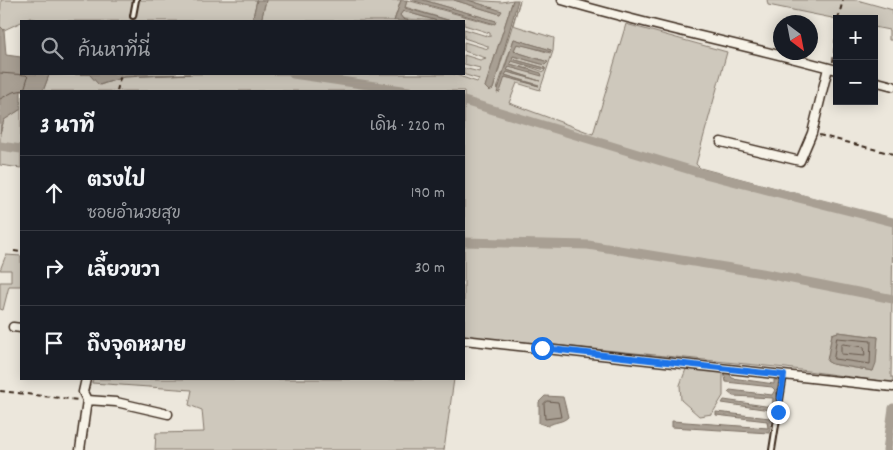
<!DOCTYPE html>
<html lang="th">
<meta charset="utf-8">
<style>
:root{--surface:#171b24;--page:#20242c;--text:#f1f3f6;--muted:#9ea1a6;--line:#363941}
body{margin:0;font-family:Dekko,"Playpen Sans Thai",sans-serif;background:var(--page);color:var(--text)}
.controls{position:absolute;right:15px;top:15px;display:grid;overflow:hidden;border-radius:0px;box-shadow:0 2px 12px #0003}
.controls button{width:45px;height:45px;display:grid;place-items:center;padding:0;border:0;border-bottom:1px solid var(--line);background:var(--surface);color:var(--text);font:25px sans-serif}
.compass{position:absolute;left:773px;top:15px;width:45px;height:45px;border-radius:50%;background:var(--surface);box-shadow:0 2px 12px #0003;rotate:148deg}
.stop{position:absolute;width:15px;height:15px;margin:-11px;border:4px solid #1a73e8;border-radius:50%;background:#fff}
.stop.end{background:#1a73e8;border-color:#fff;box-shadow:0 1px 5px #0008}
.list{margin:0;padding:0;list-style:none}
h2{display:flex;justify-content:space-between;align-items:center;height:65px;margin:0;padding:0 20px;font-size:21px}
h2 small{font-size:16px;font-weight:400;color:var(--muted)}
.list li{display:grid;grid-template-columns:32px 1fr auto;gap:15px;align-items:center;box-sizing:border-box;height:75px;padding:0 20px;border-top:1px solid var(--line)}
.list b{display:block;font-size:19px;white-space:nowrap}
.list p{margin:0;font-size:16px;white-space:nowrap;color:var(--muted)}
.list em{font-size:16px;font-style:normal;color:var(--muted)}
.icon{flex:none;width:28px;height:28px;fill:none;stroke:currentColor;stroke-width:2;stroke-linecap:round;stroke-linejoin:round}
.map{position:relative;flex:none;width:893px;height:450px;overflow:hidden}
.search{position:absolute;background:var(--surface);box-shadow:0 2px 12px #0003;left:20px;top:20px;width:445px;height:55px;display:flex;align-items:center;gap:12px;box-sizing:border-box;padding:0 18px;border-radius:0px;color:var(--muted);font-size:19px}
.panel{position:absolute;background:var(--surface);box-shadow:0 2px 12px #0003;left:20px;top:90px;width:445px;height:290px;border-radius:0px}
.map>svg:first-child{display:block}
.green{fill:#cec8bc;stroke:#84796d;fill-rule:evenodd}
.water{fill:#a89f93;stroke:#7c7064}
.lines{fill:none;stroke-linecap:round;stroke-linejoin:round}
.shore{stroke:#67594d;stroke-width:1}
.canal{stroke:#a89f93;stroke-width:9}
.lane-casing{stroke:#3b2a1e;stroke-width:8}
.street-casing{stroke:#3b2a1e;stroke-width:11}
.path{stroke:#3b2a1e;stroke-width:2;stroke-dasharray:5 4;stroke-linecap:butt}
.lane{stroke:#f7f3e8;stroke-width:4}
.street{stroke:#f7f3e8;stroke-width:8}
.route{stroke:#1a73e8;stroke-width:6}
</style>
<div class="map">
<svg width="893" height="450" viewBox="0 0 893 450">
<rect width="100%" height="100%" fill="#ece7dc"/>
<filter id="ink" filterUnits="userSpaceOnUse"><feTurbulence type="fractalNoise" baseFrequency=".02" numOctaves="2"/><feDisplacementMap in="SourceGraphic" scale="10" xChannelSelector="R" yChannelSelector="G"/><feConvolveMatrix kernelMatrix="1 2 1 2 8 2 1 2 1" color-interpolation-filters="sRGB"/></filter>
<g filter="url(#ink)">
<path class="green" d="M1 0H257L252 21H43L30 18 4 30 0 26Z
M266 0H401L394 21H261Z
M407 0 492 24 496 21 423 0H454L500 14 501 11 468 0 502 2 513 0 485 87 493 89 520 0 513 25 554 38 553 51 540 90 517 83 509 103 593 134 626 24 727 52 696 164 700 168 893 219 891 377H893V383L786 368 464 336V91H43L49 75 89 74 100 85 124 77 190 74H453L477 82 479 79 462 74H464V68L479 72 480 68 464 64V55L480 60 486 58 464 51V42L488 49V46L464 38V29L490 37V33L464 25V21H451L405 7ZM514 39 551 50 550 53 517 43 514 50 516 52 545 61 541 64 513 56 512 59 545 68 544 72 511 60 510 64 532 70 542 75 509 67 507 70 529 77 507 72 505 75 539 85 505 77 497 89ZM838 332 878 337 873 371 832 364 827 361 832 334Z
M767 0H857L893 10V40H889V30L874 27V19H837L768 5Z
M403 11 438 21 403 19 400 15Z
M21 109V168L0 165V133L4 120Z
M6 255 21 256V286H9L3 310 0 309V282H11V270H0Z
M691 366 718 370 723 373V396L712 414 699 416 681 400 680 385 686 369Z
M93 379H454L444 450H155L156 433 204 432 202 410 189 405 192 390 92 383Z"/>
<path class="water" d="M257 0H266L261 21H252Z
M401 0H407L405 8 451 21H438L403 11 400 15 403 19 409 21H394Z
M411 0H423L496 21 495 24Z
M454 0H468L502 11 500 14Z
M513 0H518L493 89 489 91 485 87Z
M0 26 4 30 6 55 21 57V74H190L124 77 99 85 89 74 49 75 43 91H21V109L4 120 0 133Z
M514 39 551 50V52L517 44 514 50 516 52 548 62 545 65 513 56 512 59 545 68V70L511 61 510 64 541 73 542 76 509 67 507 70 540 81 507 72 505 75 539 86 505 77 500 92 497 93Z
M838 332 878 337 876 363 873 371 832 364 827 361 832 334Z
M724 372 729 373 732 378 774 384V380H779L769 433 672 427V421L768 428 767 421 716 415V412L770 418V410L722 403 724 400 772 407 773 398 733 396 728 392 730 390 772 395 775 390 772 387 726 382Z
M545 396 563 397 568 417C562 423 555 421 548 426L539 423V402Z"/>
<g class="lines">
<path class="shore" d="M0 73 26 75 28 77 24 90 13 92 0 99
M837 338 871 341 870 364 834 359Z
M843 344 864 347 865 356 841 354V346Z
M547 401 558 402 561 417 545 419 544 404Z"/>
<path class="canal" d="M293 74 409 91
M464 101 697 172 893 222
M0 146 21 149
M464 242 588 245 762 273 893 299
M887 450 893 408"/>
<defs>
<path id="lane" d="M133 16 136 0
M772 450 784 375"/>
<path id="street" d="M562 0C653 27 746 45 837 70
M874 81 893 86
M721 142 800 161 812 133 828 68
M13 327 21 328
M464 340 893 387
M86 379 83 392 87 400 116 402 168 414
M80 450 87 400"/>
</defs>
<use href="#lane" class="lane-casing"/>
<use href="#street" class="street-casing"/>
<path class="path" d="M838 19 843 0
M833 62 837 27
M117 91 121 74
M819 135 893 154
M14 251 21 252
M0 391 78 400"/>
<use href="#lane" class="lane"/>
<use href="#street" class="street"/>
</g>
</g>
<g class="lines" filter="url(#ink)">
<path class="route" d="M542 348 784 375 778 412"/>
</g>
</svg>
<div class="controls">
<button>+</button>
<button>−</button>
</div>
<svg class="compass" viewBox="-18 -18 36 36"><path d="M0-13l5 13h-10z" fill="#e53935"/><path d="M0 13l5-13h-10z" fill="#9ea1a6"/></svg>
<div class="stop" style="left:542px;top:348px"></div>
<div class="stop end" style="left:778px;top:412px"></div>
<div class="search"><svg class="icon" aria-label="search" viewBox="0 0 24 24"><circle cx="10" cy="10" r="6"/><path d="M15 15l6 6"/></svg>ค้นหาที่นี่</div>
<section class="panel">
<h2>3 นาที<small>เดิน · 220 m</small></h2>
<ul class="list">
<li><svg class="icon" aria-label="ahead" viewBox="0 0 24 24"><path d="M12 20V5M6 11l6-6 6 6"/></svg><div><b>ตรงไป</b><p>ซอยอำนวยสุข</p></div><em>190 m</em></li>
<li><svg class="icon" aria-label="right" viewBox="0 0 24 24"><path d="M7 20v-9h11M14 6l5 5-5 5"/></svg><div><b>เลี้ยวขวา</b></div><em>30 m</em></li>
<li><svg class="icon" aria-label="arrive" viewBox="0 0 24 24"><path d="M6 21V4h12l-3 4 3 4H6"/></svg><div><b>ถึงจุดหมาย</b></div></li>
</ul>
</section>
</div>
